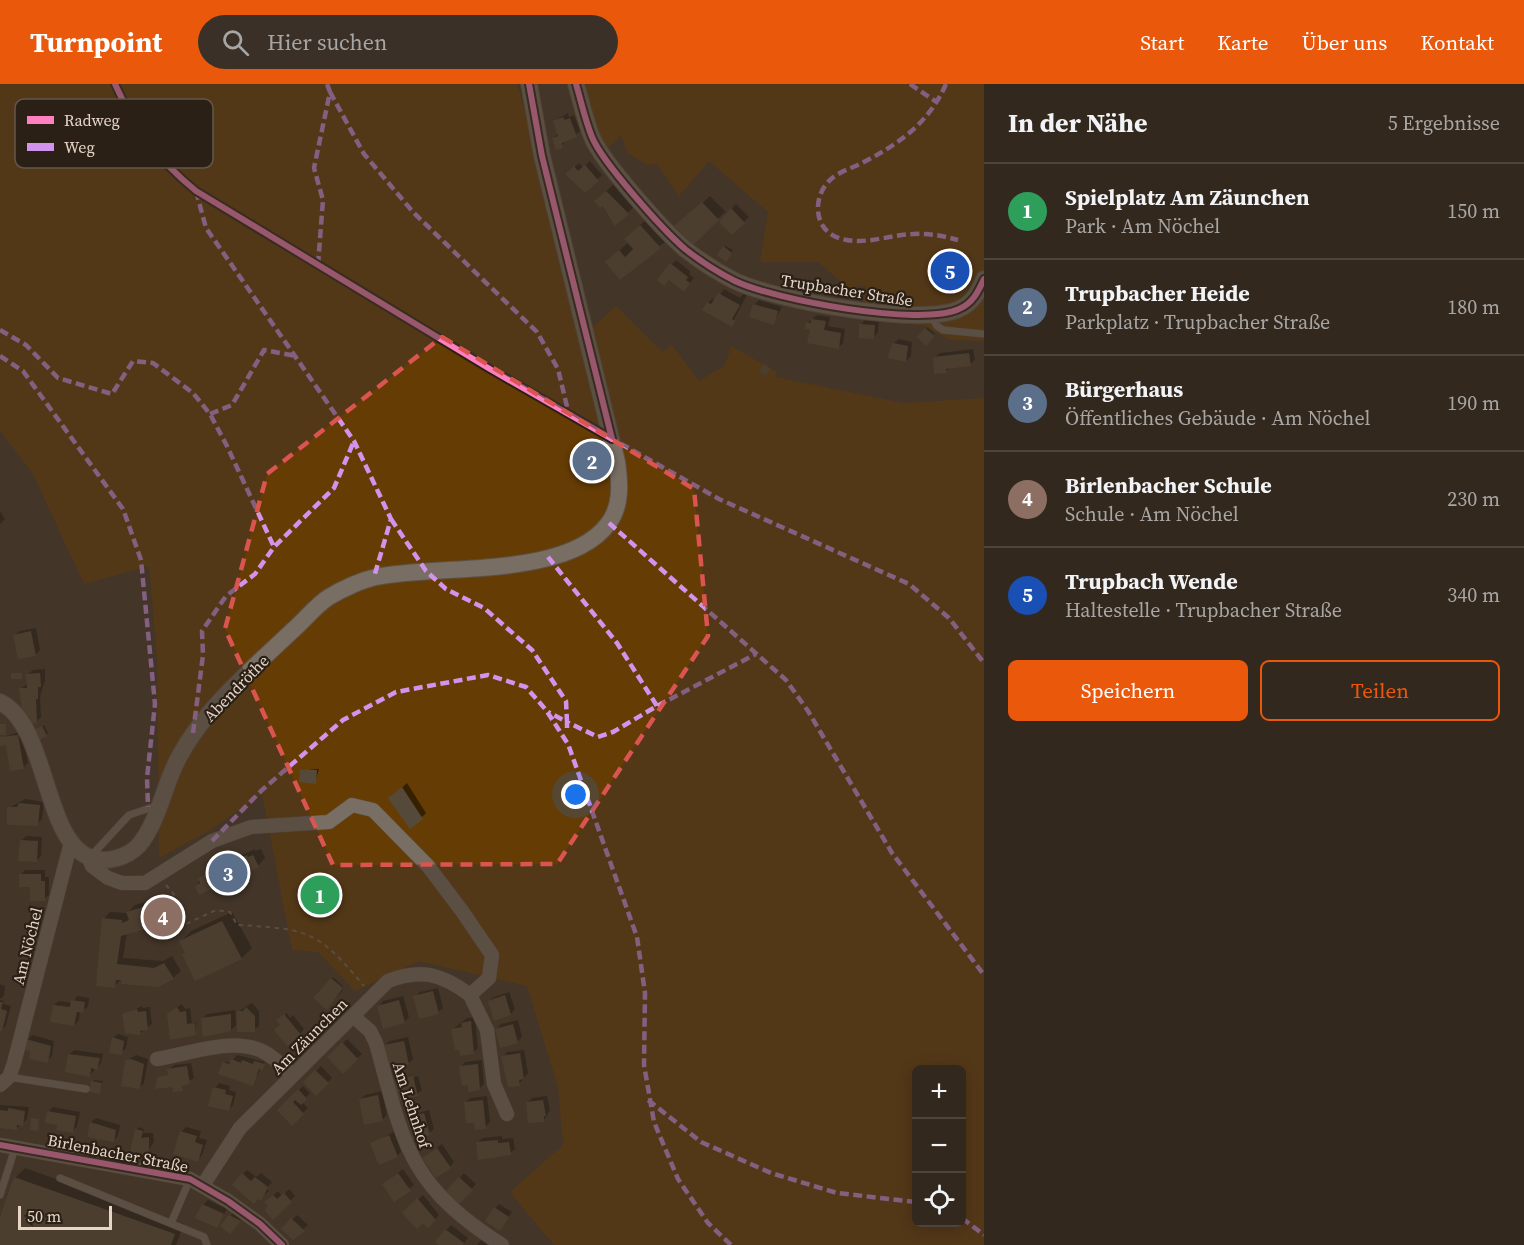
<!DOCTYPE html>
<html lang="de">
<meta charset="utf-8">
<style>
:root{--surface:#32281e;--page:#3a3027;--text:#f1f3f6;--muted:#a8a6a4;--line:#4d443c;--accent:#ea580c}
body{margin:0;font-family:"Source Serif 4",serif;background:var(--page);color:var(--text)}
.controls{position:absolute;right:18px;bottom:18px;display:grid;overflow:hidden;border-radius:9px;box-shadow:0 3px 15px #0003}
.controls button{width:54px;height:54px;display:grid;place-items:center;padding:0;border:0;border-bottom:2px solid var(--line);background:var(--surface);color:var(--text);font:30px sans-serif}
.scale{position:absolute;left:18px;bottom:15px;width:94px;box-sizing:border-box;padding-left:6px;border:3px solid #e7d6c8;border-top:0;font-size:16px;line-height:21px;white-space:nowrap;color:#e7d6c8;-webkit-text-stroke:4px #2b2015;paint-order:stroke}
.you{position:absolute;left:576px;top:711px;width:21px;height:21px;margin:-15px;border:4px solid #fff;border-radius:50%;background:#1a73e8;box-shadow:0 0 0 9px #1a73e833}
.badge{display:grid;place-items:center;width:39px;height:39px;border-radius:50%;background:var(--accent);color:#fff;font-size:20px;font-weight:700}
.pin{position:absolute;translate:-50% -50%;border:3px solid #fff;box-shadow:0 2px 6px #0006}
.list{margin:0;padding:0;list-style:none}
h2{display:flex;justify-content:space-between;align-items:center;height:78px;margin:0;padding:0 24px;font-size:26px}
h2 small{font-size:20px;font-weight:400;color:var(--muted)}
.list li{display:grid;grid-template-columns:39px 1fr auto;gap:18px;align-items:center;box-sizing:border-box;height:96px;padding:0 24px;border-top:2px solid var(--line)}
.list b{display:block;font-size:22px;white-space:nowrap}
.list p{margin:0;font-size:20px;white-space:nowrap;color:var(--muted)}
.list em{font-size:20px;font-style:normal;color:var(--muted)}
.actions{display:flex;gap:12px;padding:18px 24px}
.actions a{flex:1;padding:14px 0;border:2px solid var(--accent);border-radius:9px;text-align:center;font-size:21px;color:var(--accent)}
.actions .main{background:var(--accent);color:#fff}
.icon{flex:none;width:33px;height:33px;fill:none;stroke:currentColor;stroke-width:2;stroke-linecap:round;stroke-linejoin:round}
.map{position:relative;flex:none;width:984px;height:1161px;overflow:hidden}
header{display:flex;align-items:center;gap:36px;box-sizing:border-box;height:84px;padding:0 30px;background:var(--accent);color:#fff}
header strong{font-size:28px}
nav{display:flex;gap:33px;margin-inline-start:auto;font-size:21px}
.search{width:420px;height:54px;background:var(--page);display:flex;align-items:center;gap:15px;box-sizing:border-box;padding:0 21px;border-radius:33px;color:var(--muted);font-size:22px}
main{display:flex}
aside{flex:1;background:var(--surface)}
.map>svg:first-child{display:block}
.green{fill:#663c05;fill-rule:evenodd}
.shadow{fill:#0007}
.building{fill:#554a39}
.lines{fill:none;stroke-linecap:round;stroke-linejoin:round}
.service-casing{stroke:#5d5145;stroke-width:8}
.minor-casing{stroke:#5d5145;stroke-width:15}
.tertiary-casing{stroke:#5d5145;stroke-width:18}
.path{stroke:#736a61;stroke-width:2;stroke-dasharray:4.5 4.5;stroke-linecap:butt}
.service{stroke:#796e64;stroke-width:7}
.minor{stroke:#796e64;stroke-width:14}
.tertiary{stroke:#796e64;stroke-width:16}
.quiet{stroke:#d193ec;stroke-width:4.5;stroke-dasharray:9 4.5;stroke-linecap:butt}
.cycleway-casing{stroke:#2b2015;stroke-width:10}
.cycleway{stroke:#ff80c0;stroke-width:6}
.marked{fill:none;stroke:#da5450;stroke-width:4.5;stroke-dasharray:12 8;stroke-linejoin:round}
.labels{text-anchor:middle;stroke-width:4.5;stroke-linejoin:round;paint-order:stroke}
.street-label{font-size:16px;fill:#e7d6c8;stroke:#2b2015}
.key{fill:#2b2015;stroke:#63574b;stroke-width:1.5}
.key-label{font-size:16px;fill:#e7d6c8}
</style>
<header>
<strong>Turnpoint</strong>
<div class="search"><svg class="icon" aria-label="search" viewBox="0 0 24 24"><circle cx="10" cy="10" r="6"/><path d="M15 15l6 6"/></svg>Hier suchen</div>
<nav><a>Start</a><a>Karte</a><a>Über uns</a><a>Kontakt</a></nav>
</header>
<main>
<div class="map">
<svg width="984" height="1161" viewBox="0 0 984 1161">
<rect width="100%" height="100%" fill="#433528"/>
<path class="green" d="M0 0H517L590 246 616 222 662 268 672 261 699 297 725 281 731 262 777 288 776 293 903 319 984 314V1161H554L510 1108 563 1061 558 1003 527 902 419 877 355 907 318 868 292 866 262 710 210 746 159 774 157 574 149 482 84 500 32 388 0 347ZM916 986H962V1138H916Z
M584 0H984V257L950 256 926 242 861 234 866 201 848 204 818 178H760L768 128 709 77 679 112 657 80 647 81 627 68 621 51 596 76 585 59 574 30Z"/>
<path class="shadow" d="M568 29 569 33 574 31 581 47 566 56 562 62 553 54 559 49 554 37Z
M590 77 602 91 585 107 567 90 579 79 583 84Z
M614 100 635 122 616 139 603 110Z
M710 112 727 129 736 120 749 133 732 149 729 131 725 128 693 159 689 132Z
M648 134 667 156 621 194 614 171 629 158 633 147Z
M726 162 733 166 728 174 724 163Z
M676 176 691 188 689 190 694 194 688 201 669 194 672 180Z
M724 205 740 214 746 207 748 209 731 241 708 219 713 214 716 216Z
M759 216 782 223 773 239 754 221Z
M817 231 830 233 828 242 845 245 843 259 838 264 807 239Z
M865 236 879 237 878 248 874 253 861 241Z
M927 243 935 250 926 260 919 253Z
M899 255 912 258 911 272 906 277 894 259Z
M973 265 975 276 970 280 951 283 946 287 935 273 940 269Z
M0 427 5 435 0 440Z
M36 544 40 566 35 571 15 551 20 547Z
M45 585V597L40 612 41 633 36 638 21 604 28 600V590L33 586Z
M44 641 48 649 46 651 34 647Z
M22 647 28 679 24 683 7 658 1 654Z
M304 685H319L315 699 302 687Z
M407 699 426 729 422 733 395 710Z
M25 715 44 718 42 735 37 740 9 724Z
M26 752 42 753 41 772 36 777 21 757Z
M255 765V767L261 765 265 774 258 782 196 802 207 787Z
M25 786H45V793H49V811L44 815 21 791Z
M165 812 171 831 163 839 127 849 123 874 163 877 172 872 181 887 173 894 157 901 124 893 114 902 103 835 110 828 127 829 135 821Z
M232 828 252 864 242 874 196 895 181 857 191 847Z
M333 893 343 902V906L327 924 315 914Z
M0 900 5 902 4 912 0 915Z
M438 904 443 924 438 928 415 913 420 908Z
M509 908 515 925 511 930 489 917 494 913Z
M77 912 89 914 88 923 80 927 79 936 74 941 54 921 59 917 73 919Z
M403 912 409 933 404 938 379 922 383 917Z
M0 916 4 917 3 920 11 922 6 941 2 946Z
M252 919 259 927V942L254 946 239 927Z
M182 920 185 925 190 924 192 939 196 938V950L173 926Z
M142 922V924L150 923 152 940 140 949 124 931Z
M235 926 236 941 231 946 202 935 207 930Z
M287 929 290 934 293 931 304 945 300 950 278 936Z
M475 933 478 964 473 969 453 945 467 934Z
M518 936 522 953 517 958 497 945 501 940Z
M118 950 128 953 126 964 121 969 113 954Z
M32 951 54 957 52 972 47 977 32 966 27 956Z
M408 953 413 975 409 979 390 983 385 961 390 957Z
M347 955 362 970 343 988 329 973Z
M74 966 103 970 101 979 90 991 69 971Z
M524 966 528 989 519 1000 503 973 507 968Z
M136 971 148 975 144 999 139 1004 126 977Z
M237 971 265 978 252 1000 224 978H231Z
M482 976 484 1000 479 1005 469 999 461 983 465 978Z
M191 979 194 994 183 1000 182 1006 159 994 170 990 169 986 174 981Z
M321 982 332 994 316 1010 305 998Z
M417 989 399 994V997L418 992 422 1006 417 1010 396 998 400 993Z
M94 996 103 997 100 1009 92 998Z
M219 999 230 1002 229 1006 236 1008 233 1021 228 1026 215 1004Z
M303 1002 310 1009 302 1018 308 1024 292 1040 279 1026Z
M382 1007 387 1031 382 1036 360 1015 365 1011Z
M487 1012 490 1038 485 1043 466 1018 470 1014Z
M547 1012 550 1026 544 1036 528 1018 532 1014Z
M0 1021 29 1023 27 1035 16 1045 0 1042Z
M53 1023 80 1028 77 1042 73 1047 58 1040 48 1028Z
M429 1026 434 1045 429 1049 408 1035 413 1030Z
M96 1034 120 1041 118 1052 113 1057 91 1038Z
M138 1043 144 1045 143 1049H153L154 1058 146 1070 132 1067Z
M186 1043 201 1047 199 1054 207 1056 202 1071 198 1076 175 1069 182 1047Z
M394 1048 401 1068 397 1072 372 1059Z
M502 1052V1055L513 1054 515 1065 510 1069 478 1058 482 1054Z
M442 1060 454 1078 450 1083 428 1070Z
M25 1084 184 1140 176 1161H0V1137L15 1094Z
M403 1085 414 1101 394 1116 388 1096Z
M247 1086 256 1093 261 1089 272 1098 266 1105 269 1107 254 1118 243 1090Z
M464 1089 476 1100 459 1118 448 1108Z
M289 1105 295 1112 273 1134 266 1118 278 1107 282 1112Z
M423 1111 439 1131 428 1142 423 1136 404 1129Z
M208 1116 227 1125 217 1142 203 1121Z
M499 1120 512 1128 504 1140 495 1124Z
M235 1127 244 1132 235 1143 230 1132Z
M297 1131 308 1141 293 1154 283 1145Z
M451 1141 468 1154 463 1161H441L446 1146Z
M483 1154 491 1161H477Z"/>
<path class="building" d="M563 33 565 36 570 34 577 53 562 59 563 64 556 66 552 54 558 52 553 37Z
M585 81 599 97 585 109 565 90 574 82 578 87Z
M606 107 629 130 615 142 603 122 600 124 594 117Z
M702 118 719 136 693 161 674 142Z
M731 124 745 139 732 151 719 138Z
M640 141 661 164 620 196 605 178 619 166 625 173 633 165 624 155Z
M723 162 732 169 726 178 717 171Z
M670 179 688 193 686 196 690 199 684 208 669 196 664 202 657 196Z
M718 209 740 221 732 235 735 237 732 243 702 226 707 218 711 220Z
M753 220 778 227 774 241 749 233Z
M811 235 826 237 824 246 841 249 839 265 807 259 810 245H805L806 238 811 239Z
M859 240 875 241 874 255 859 254Z
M925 244 935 252 926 262 917 253Z
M893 259 908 262 906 278 887 274Z
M969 269 971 282 946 285 947 289 934 290 933 273Z
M764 280 770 284 766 292 759 288Z
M31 547 36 572 18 575 13 551Z
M11 589H22V595H11Z
M40 589 41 603H38V615H36L37 639 30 640V633L23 634 19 604H27L26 590Z
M0 640H6V651H0Z
M42 642 47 652 37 657 32 647Z
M18 651 24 685 10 687 6 661 0 662V653Z
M306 685 317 686 316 700 299 698 300 686Z
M402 703 423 735 410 745 388 714Z
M19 719 40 721 38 742 7 741V723H17Z
M20 756 38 757 37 778 18 777Z
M247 771 248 773 253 771 259 783 199 811 195 802 200 799 198 794Z
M19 790H41V797H45V817H30V803H19Z
M157 819 164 840 121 852 117 880 154 884 164 879 174 895 158 903 121 900 122 896H116L115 904 96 902 102 834 122 836V839L129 836 126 828Z
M222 837 242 875 195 897 182 870 185 869 179 857Z
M331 894 343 904 327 926 313 914Z
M433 907 439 930 419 935 413 912Z
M505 911 511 931 494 937 488 917Z
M71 916 85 918 83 929 77 928 74 942 50 938 53 921 70 923Z
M399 916 405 939 383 945 377 922Z
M0 918H3L1 925 7 927 2 947H0Z
M177 923 180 928 186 927 187 940 195 939 196 951 170 956 167 930Z
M246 923 255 932V948H237V927H243Z
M137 925 138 928 146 927 148 946 140 947 141 951 125 949 122 930Z
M231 930V947L203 953 201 934Z
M284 930 301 951 287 962 274 946 280 941 276 936Z
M471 937 474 970 460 972 459 966H455L451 945 462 943 461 939Z
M513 940 518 959 500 964 495 945Z
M112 953 124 957 122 971 109 969Z
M26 955 51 962 48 979 29 975 30 967 24 966Z
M404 957 409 981 389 985 384 961Z
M342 958 358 975 343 990 327 973Z
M520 969 524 995 519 996 520 1002 508 1003 501 972Z
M68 970 100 974 97 986 91 984 90 993 65 988Z
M131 975 144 980 140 1005 121 1002 125 976Z
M231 975 241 979 242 976 253 980 254 977 265 980 262 987 259 985 253 1002 218 990 223 978 229 980Z
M478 980 480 1006 468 1008V1001L462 1002 459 982Z
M187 982 190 1000 182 1002 183 1007 173 1008 172 1003 155 1005 157 993 168 991 167 985Z
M315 986 329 999 316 1012 303 998Z
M413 992 418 1012 399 1017 394 997Z
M91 997 102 999 100 1010 89 1008Z
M213 1003 226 1006 225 1010 233 1012 229 1027 208 1022Z
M298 1005 307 1015 301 1021 295 1016 293 1018 304 1030 292 1042 277 1026Z
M378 1011 383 1037 364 1041 359 1015Z
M483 1016 486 1045 475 1046 474 1039H466L464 1018Z
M543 1016 546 1032H544V1038L528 1039 526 1018Z
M8 1024 25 1027 23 1042 17 1041V1046L0 1044V1026L8 1027Z
M47 1027 76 1032 73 1049 56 1046 57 1041 45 1039Z
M424 1029 430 1051 413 1056 407 1034Z
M31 1034 39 1035 38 1047 30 1046Z
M90 1038 116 1046 114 1058 87 1053Z
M135 1045 143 1047 141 1054 149 1053V1072L130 1068Z
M180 1047 197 1052 195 1058 203 1061 198 1078 173 1070Z
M389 1051 398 1073 379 1081 370 1059Z
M498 1056V1059L509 1058 511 1071 478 1076 476 1058Z
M437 1064 451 1084 436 1094 422 1074Z
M242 1089 251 1097 255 1093 268 1103 261 1117 258 1115 254 1120 232 1101Z
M398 1089 411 1107 394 1118 382 1100Z
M14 1093 175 1150 171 1161H0V1133Z
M459 1093 473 1106 459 1120 445 1108Z
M284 1109 292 1118 273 1136 264 1126 268 1122 264 1118 273 1111 277 1115Z
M417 1114 436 1136 428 1144 423 1139 417 1145 402 1129Z
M202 1120 224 1130 217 1144 195 1134Z
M494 1123 509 1133 500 1147 485 1137Z
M229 1131 241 1137 230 1150 220 1142Z
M291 1134 305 1147 293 1156 281 1145Z
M445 1145 464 1159 463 1161H439L435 1158Z"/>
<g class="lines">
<defs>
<path id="service" d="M931 232 937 242 943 246 984 250
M91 772 129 731 159 721
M9 993 86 1005
M60 1094 204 1153 207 1161
M0 1111 15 1064
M171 1139 190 1095"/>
<path id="minor" d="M89 774 92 782 108 794 122 799H145L212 757 251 743 329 738 352 721 373 726 428 782 462 827 492 871 489 894 470 911C442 890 421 884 388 897L240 1044 203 1101
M470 911 487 946 494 1000 507 1030
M353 932 370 947 376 959C404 1061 408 1101 502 1161
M157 975C188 970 234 952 264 968 274 973 284 984 293 991
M0 1001 9 993 14 979 70 762
M0 1061 190 1095 228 1117 260 1140 282 1161"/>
<path id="tertiary" d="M576 0C581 17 585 36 592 53 602 78 663 146 685 165 699 176 719 189 735 197 775 216 920 243 959 225 973 219 978 208 984 195
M0 618C48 641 43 754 89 773 105 780 127 774 139 761 159 737 164 700 179 673 205 624 252 585 292 547 304 537 316 521 329 513 342 505 362 496 376 493 438 480 567 495 608 440 622 422 620 399 617 378L542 72 529 0"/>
</defs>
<use href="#service" class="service-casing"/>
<use href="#minor" class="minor-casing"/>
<use href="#tertiary" class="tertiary-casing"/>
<path class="path" d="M166 801 176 813 186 840 216 826 230 828 237 841C309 845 317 846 364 902"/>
<use href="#service" class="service"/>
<use href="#minor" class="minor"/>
<use href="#tertiary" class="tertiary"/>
<path class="quiet" d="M910 0 938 19
M946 0C929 39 899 60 862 79 852 84 838 88 830 96 813 112 813 143 836 153 861 163 888 151 913 150 929 149 943 152 958 156
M330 8 364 70 413 128 537 248 558 285 569 331
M196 107 206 144 354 357 391 435 374 493
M318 181 323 116 314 84 330 8 327 0
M0 246 26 261 58 294 112 310 133 277 153 279 193 309 210 330 227 362 274 463
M0 272 23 287 123 425 141 476 155 620 147 694 148 723
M210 330 232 321 264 266 296 272
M609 353 719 415 909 500 949 534 984 579
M391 435 426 487 446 505 484 524 532 566 566 617 567 638 548 628
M609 439 786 596 808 627 892 769 984 891
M548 473 617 559 657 622
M567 644V638L598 653 613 648 657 622 756 570
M193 649 203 571 202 547 226 512 255 490 274 463 334 404 354 357
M212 757 262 706 343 636 396 608 488 591 526 603 546 626 568 660 637 853 645 909 644 981 654 1038 678 1095 708 1139 731 1161
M648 1016 701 1058 771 1089 837 1109 916 1118
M962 1134 984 1151"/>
<defs>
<path id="cycleway" d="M115 0C135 45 158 76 196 107L490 285 612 355
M529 0 542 72 612 355
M576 0C581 17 585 36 592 53 602 78 663 146 685 165 699 176 719 189 735 197 775 216 920 243 959 225 973 219 978 208 984 195
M0 1061 190 1095 228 1117 260 1140 282 1161"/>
</defs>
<use href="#cycleway" class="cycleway-casing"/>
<use href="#cycleway" class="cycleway"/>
</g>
<path d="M0 0H984V1161H0ZM442 253 694 405 708 552 557 780 333 781 225 545 267 390Z" fill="#433528" fill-opacity=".55" fill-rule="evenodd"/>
<path class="marked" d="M442 253 694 405 708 552 557 780 333 781 225 545 267 390Z"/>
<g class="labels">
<g class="street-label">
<text transform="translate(847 206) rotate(9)" y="6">Trupbacher Straße</text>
<text transform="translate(236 604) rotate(-46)" y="6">Abendröthe</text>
<text transform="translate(27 862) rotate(-76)" y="6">Am Nöchel</text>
<text transform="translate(309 952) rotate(-45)" y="6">Am Zäunchen</text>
<text transform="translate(412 1021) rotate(72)" y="6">Am Lehnhof</text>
<text transform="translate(118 1069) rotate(11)" y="6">Birlenbacher Straße</text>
</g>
</g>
<rect x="15" y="15" width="198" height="69" rx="9" class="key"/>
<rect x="27" y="32" width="27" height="8" fill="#ff80c0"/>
<rect x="27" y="59" width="27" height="8" fill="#d193ec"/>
<g class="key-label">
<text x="64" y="42">Radweg</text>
<text x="64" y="69">Weg</text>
</g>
</svg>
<div class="controls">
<button>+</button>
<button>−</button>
<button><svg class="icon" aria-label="locate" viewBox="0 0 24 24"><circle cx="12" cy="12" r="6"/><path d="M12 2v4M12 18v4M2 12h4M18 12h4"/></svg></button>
</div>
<div class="scale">50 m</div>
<div class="you"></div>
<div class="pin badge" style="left:320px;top:811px;background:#2e9e5b">1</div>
<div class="pin badge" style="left:592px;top:377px;background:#5c6f8a">2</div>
<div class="pin badge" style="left:228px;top:789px;background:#5c6f8a">3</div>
<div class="pin badge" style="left:163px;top:833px;background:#8d6e63">4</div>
<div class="pin badge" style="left:950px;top:187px;background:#1a4fb4">5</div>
</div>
<aside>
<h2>In der Nähe<small>5 Ergebnisse</small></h2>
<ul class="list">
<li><span class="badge" style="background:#2e9e5b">1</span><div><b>Spielplatz Am Zäunchen</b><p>Park · Am Nöchel</p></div><em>150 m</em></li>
<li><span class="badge" style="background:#5c6f8a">2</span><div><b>Trupbacher Heide</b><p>Parkplatz · Trupbacher Straße</p></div><em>180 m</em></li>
<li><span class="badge" style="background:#5c6f8a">3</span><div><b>Bürgerhaus</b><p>Öffentliches Gebäude · Am Nöchel</p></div><em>190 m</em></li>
<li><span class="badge" style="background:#8d6e63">4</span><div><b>Birlenbacher Schule</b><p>Schule · Am Nöchel</p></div><em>230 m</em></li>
<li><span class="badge" style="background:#1a4fb4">5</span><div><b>Trupbach Wende</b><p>Haltestelle · Trupbacher Straße</p></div><em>340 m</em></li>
</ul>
<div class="actions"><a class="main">Speichern</a><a>Teilen</a></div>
</aside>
</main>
